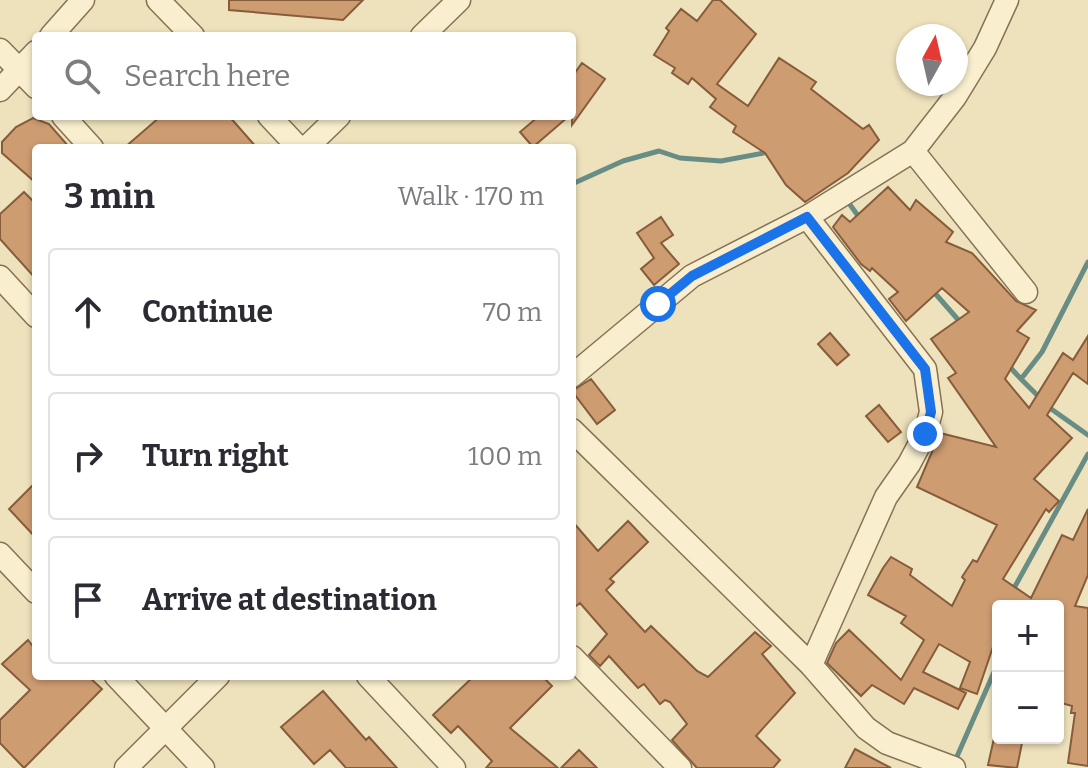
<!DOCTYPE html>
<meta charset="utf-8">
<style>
:root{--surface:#fff;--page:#f7f7f7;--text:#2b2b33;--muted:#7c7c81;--line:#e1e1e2}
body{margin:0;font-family:Bitter,serif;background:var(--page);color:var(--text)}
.controls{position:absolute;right:24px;bottom:24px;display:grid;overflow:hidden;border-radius:8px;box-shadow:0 2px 6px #0004}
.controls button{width:72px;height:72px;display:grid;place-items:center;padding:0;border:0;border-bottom:2px solid var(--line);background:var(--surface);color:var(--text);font:40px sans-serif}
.compass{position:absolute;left:896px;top:24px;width:72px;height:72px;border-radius:50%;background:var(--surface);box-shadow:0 2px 6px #0004;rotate:8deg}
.stop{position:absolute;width:24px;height:24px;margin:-18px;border:6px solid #1a73e8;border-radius:50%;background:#fff}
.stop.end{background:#1a73e8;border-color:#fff;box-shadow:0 2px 8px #0008}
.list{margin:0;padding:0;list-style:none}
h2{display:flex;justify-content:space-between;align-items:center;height:104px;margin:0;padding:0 32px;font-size:34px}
h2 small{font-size:26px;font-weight:400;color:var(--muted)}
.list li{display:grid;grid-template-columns:52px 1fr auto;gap:24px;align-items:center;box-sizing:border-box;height:128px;margin:0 16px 16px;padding:0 16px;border:2px solid var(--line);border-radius:8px}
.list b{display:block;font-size:30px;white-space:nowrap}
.list em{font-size:26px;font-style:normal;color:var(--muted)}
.icon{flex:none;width:44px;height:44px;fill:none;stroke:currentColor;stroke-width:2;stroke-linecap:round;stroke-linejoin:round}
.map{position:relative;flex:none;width:1088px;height:768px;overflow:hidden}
.search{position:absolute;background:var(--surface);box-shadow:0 2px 6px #0004;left:32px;top:32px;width:544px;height:88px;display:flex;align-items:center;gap:20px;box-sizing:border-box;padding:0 28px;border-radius:8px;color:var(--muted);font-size:30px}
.panel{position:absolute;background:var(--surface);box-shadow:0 2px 6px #0004;left:32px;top:144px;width:544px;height:536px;border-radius:8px}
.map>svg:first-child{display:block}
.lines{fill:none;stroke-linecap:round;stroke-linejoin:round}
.stream{stroke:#688d85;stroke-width:5}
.building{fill:#ce9c71;stroke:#865c3b;stroke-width:2}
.minor-casing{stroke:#867256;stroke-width:25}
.minor{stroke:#f9efcf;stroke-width:22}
.route{stroke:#1a73e8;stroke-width:10}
</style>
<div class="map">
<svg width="1088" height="768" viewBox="0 0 1088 768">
<rect width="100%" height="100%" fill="#eee2bc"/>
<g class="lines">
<path class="stream" d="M572 184 623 161 659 151 680 158 721 161 769 152
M846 199 861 220
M933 291 961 323
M1007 364 1021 379
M1040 398 1021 379 1042 352 1088 262
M1047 406 1088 435
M1013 590 1088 454
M955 761 998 663"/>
</g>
<path class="building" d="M229 0H363L343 20 229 10Z
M713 0H720L756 34 717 84 748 106 779 58 816 82 811 89 863 129 869 125 879 140 848 173 805 202 786 185 765 153 733 132 736 126 710 107 716 99 692 78 688 84 672 73 675 68 654 55 669 31 666 28 681 9 697 21Z
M582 63 605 79 572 125V77Z
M161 116H229L257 148H124Z
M539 116H569L533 147 520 132Z
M33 118 49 124 70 148H36V183L2 153V142L16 127Z
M888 187 910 210 916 200 953 232 946 242 972 253 1016 301 1036 310 1017 331 1029 338 1005 379 1029 408 1063 353 1073 360 1088 336V384L1073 373 1047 415 1072 438 1034 479 1059 501 1049 512 1046 509 1003 579 1031 598 1062 535 1073 540 1088 509V575L1075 606 1088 608V766L1068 763 1075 713H1071L1072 706 1058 702V606H998V632L977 694 960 688 970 662 939 644 923 672 966 693 958 709 914 688 904 704 872 685 861 696 827 663 836 643 849 630 901 680 924 640 901 623 906 616 868 595 883 568 891 557 912 569 910 575 952 606 965 580 962 577 973 560 977 562 997 525 917 487 940 433 996 447 948 378 956 373 931 339 969 312 942 288 906 321 889 299 898 292 872 268 870 271 861 264 833 227 842 215 850 222Z
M24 192 36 204V279L0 239V214Z
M661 217 673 235 661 243 679 264 654 285 641 269 654 258 637 233Z
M830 333 849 355 837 365 818 344Z
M591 379 615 410 597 424 572 391Z
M879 405 901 432 888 442 866 416Z
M36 482V538L9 509Z
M572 521 598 551 628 521 648 542 610 579 614 582 606 590 645 632 651 626 697 671 708 677 755 632 771 646 762 654 795 693 756 736 780 760 773 768H697L672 740 687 724 670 702 665 700 660 704 644 684 638 688 609 656 600 666 589 655 607 634 580 603 572 609Z
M28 640 36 650V676H88L102 689 24 768 0 743V720L30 690 2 664Z
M474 676H542L552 686 510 728 558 768H486L492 761 458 726 451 733 433 715Z
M323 691 366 740 369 737 397 768H346L330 750 314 764 281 727Z
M994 738H1023L1017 768 988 765Z
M855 749 891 768H845Z
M579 750 597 768H561Z"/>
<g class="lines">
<defs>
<path id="minor" d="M158 0 193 36
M51 36 83 0
M422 36 459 0
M0 50 36 87
M0 90 36 52
M63 116 92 148
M269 116 299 148
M306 148 339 116
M913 151 1026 292
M807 217 925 369 931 412 925 434 909 464 886 497 811 665
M0 277 36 316
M572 376 692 276 807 217 913 151 955 97 985 48 1007 0
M572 430 811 665 866 728 887 743 954 768
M0 554 36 592
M572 657 680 768
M116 676 203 768
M368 676 454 768
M126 768 218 676"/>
</defs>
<use href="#minor" class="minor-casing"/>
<use href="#minor" class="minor"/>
</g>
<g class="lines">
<path class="route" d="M658 304 692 276 807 217 925 369 931 412 925 434"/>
</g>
</svg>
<div class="controls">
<button>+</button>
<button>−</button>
</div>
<svg class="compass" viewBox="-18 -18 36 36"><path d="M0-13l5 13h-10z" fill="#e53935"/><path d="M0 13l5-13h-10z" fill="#7c7c81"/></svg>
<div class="stop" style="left:658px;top:304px"></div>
<div class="stop end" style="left:925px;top:434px"></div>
<div class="search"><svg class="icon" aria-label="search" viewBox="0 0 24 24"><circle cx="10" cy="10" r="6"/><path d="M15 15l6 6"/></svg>Search here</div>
<section class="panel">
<h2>3 min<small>Walk · 170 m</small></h2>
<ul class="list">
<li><svg class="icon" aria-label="ahead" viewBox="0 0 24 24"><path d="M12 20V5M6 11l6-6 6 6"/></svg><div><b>Continue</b></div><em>70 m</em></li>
<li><svg class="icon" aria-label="right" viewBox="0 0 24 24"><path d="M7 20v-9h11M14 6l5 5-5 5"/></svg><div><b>Turn right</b></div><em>100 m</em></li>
<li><svg class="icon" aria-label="arrive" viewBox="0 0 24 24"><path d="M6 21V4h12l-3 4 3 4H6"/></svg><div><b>Arrive at destination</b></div></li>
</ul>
</section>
</div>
